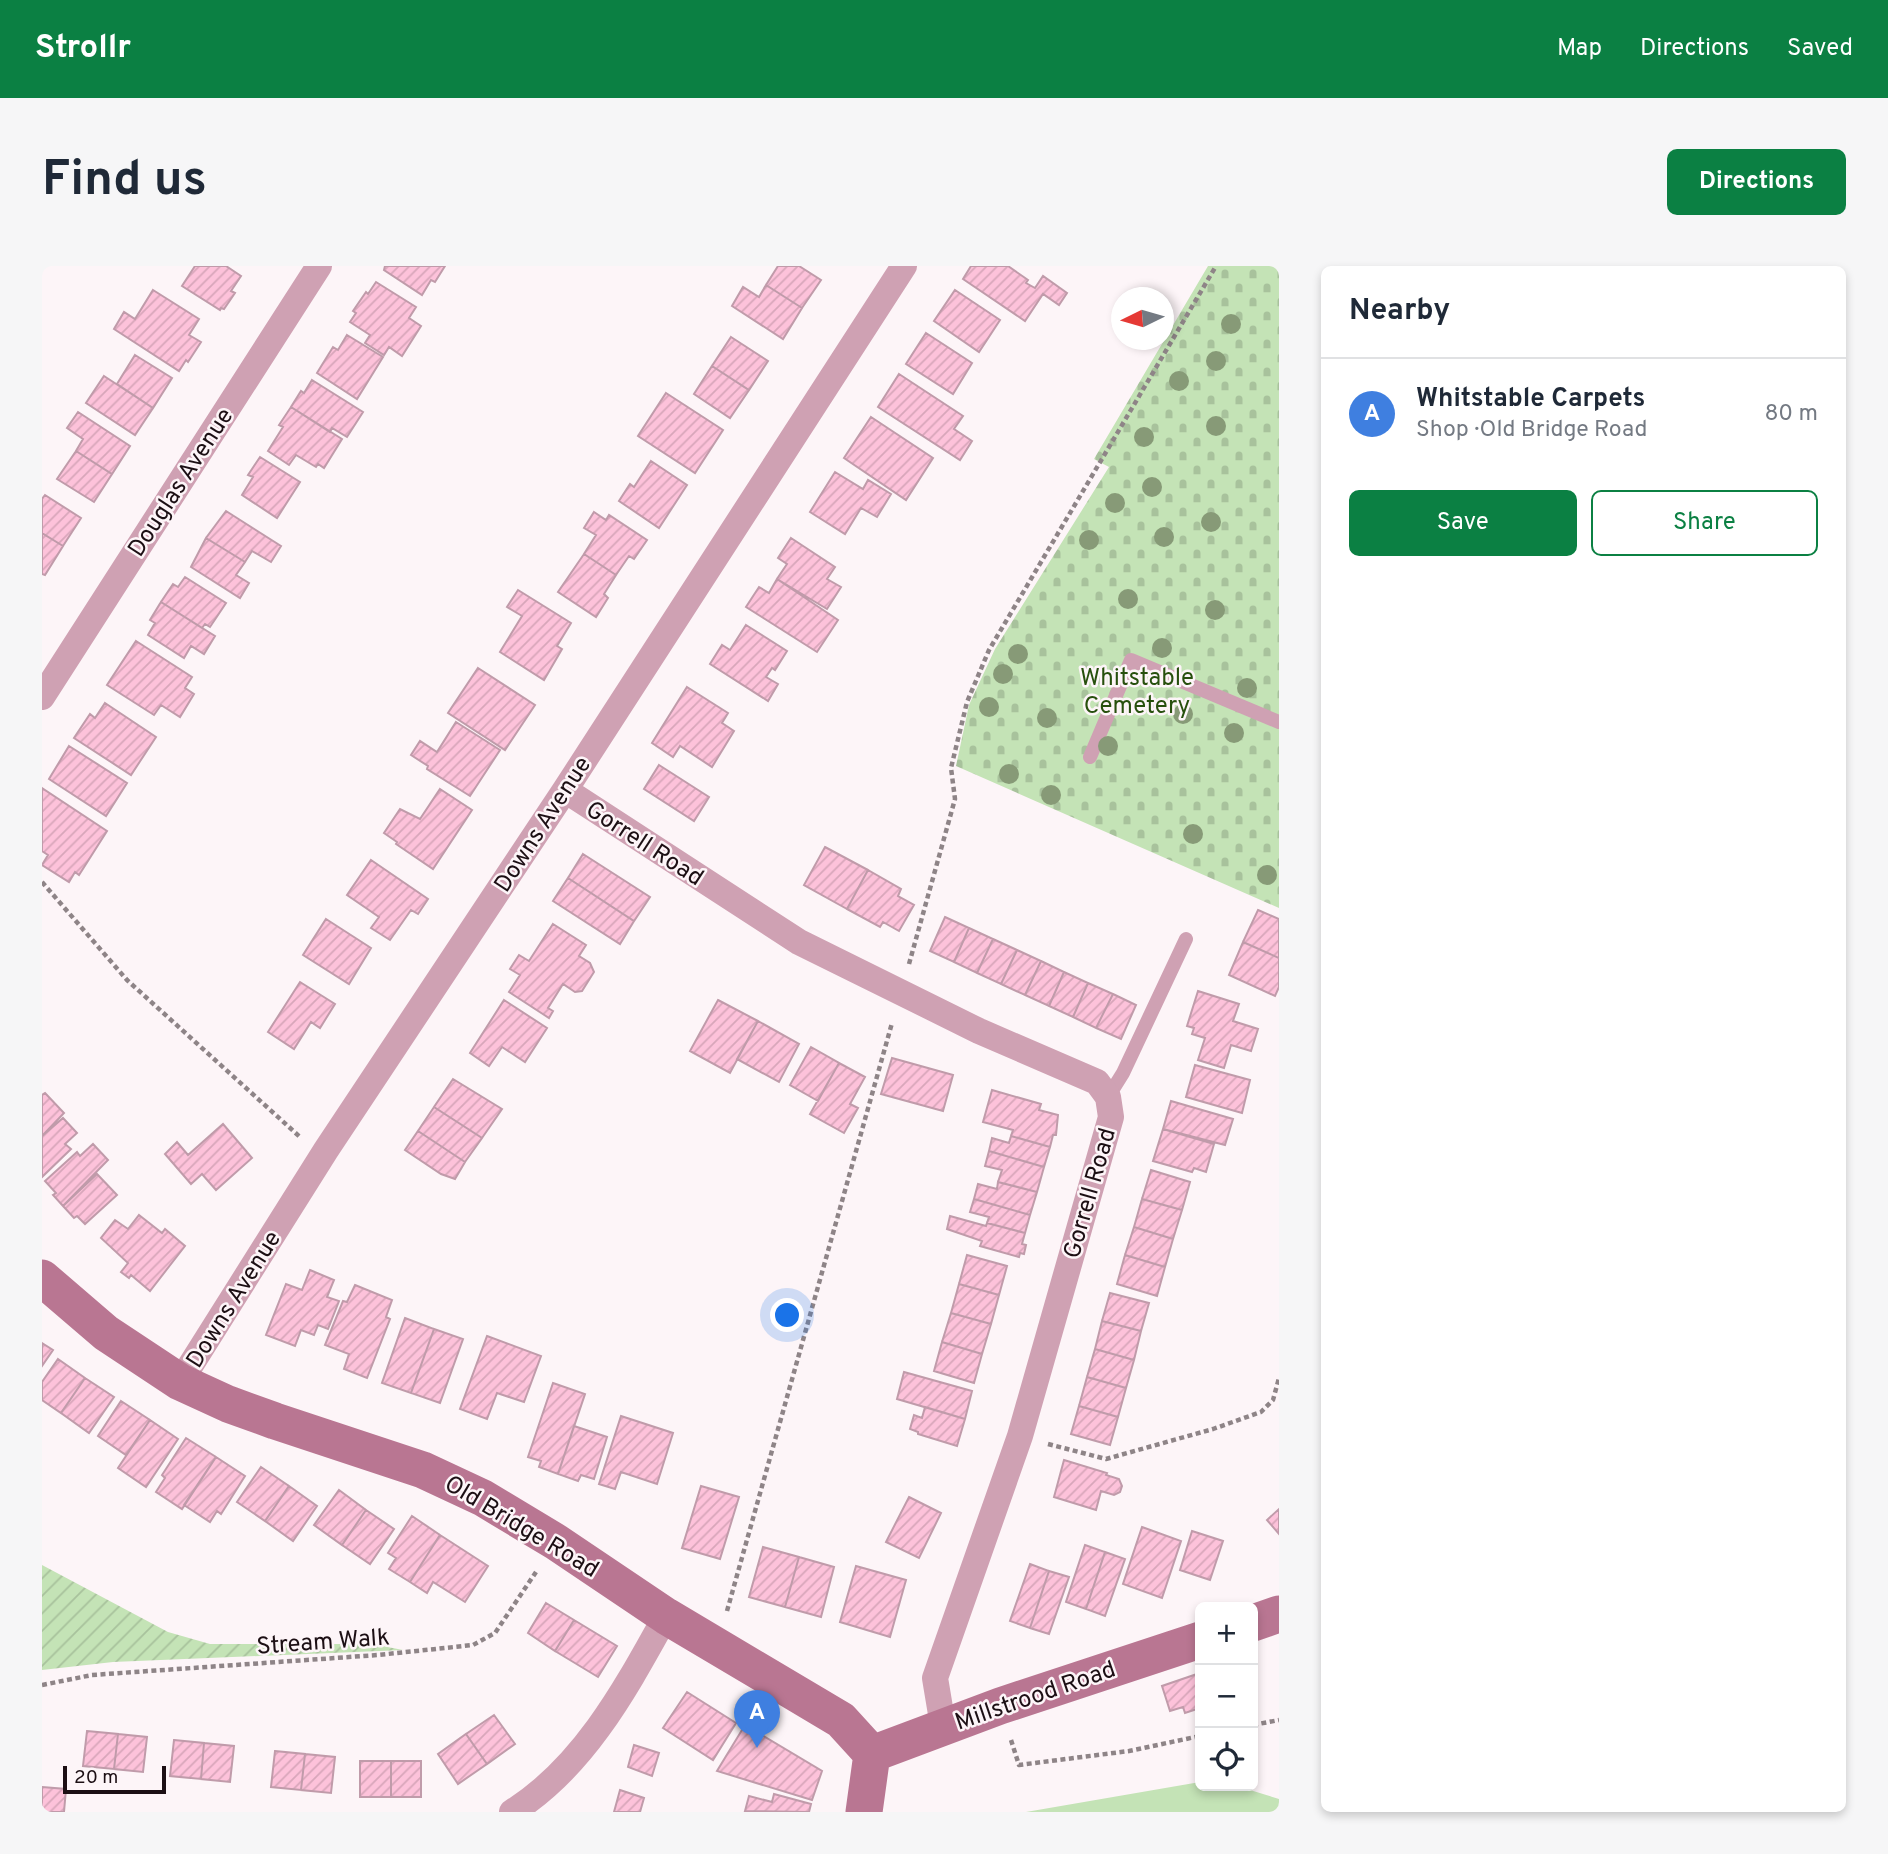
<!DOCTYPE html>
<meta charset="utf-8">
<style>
:root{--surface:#fff;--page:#f6f6f7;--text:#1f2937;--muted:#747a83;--line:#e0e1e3;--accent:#0b8043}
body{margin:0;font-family:Overpass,sans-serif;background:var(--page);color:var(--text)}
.controls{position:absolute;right:21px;bottom:21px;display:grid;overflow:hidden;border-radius:10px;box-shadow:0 4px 10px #0003}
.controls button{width:63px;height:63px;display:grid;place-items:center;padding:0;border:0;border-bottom:2px solid var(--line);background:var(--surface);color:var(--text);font:35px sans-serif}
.compass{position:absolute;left:1069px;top:21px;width:63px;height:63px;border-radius:50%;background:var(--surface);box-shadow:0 4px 10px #0003;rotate:265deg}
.scale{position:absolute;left:21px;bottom:18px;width:103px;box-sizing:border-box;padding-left:7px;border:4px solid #1c0f14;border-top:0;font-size:19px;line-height:24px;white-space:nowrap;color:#1c0f14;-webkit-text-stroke:5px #fdf5f8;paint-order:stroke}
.you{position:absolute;left:746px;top:1050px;width:24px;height:24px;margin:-18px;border:5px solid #fff;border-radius:50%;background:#1a73e8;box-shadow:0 0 0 10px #1a73e833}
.badge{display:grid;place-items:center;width:46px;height:46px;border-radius:50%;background:var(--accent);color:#fff;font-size:23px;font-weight:700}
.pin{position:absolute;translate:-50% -58px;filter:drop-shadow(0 2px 4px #0008)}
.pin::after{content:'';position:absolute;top:37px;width:24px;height:21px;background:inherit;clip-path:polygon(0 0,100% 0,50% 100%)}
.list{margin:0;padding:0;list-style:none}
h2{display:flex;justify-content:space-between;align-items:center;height:91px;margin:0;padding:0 28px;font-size:30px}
h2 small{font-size:23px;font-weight:400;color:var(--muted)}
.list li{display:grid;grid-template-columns:46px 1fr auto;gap:21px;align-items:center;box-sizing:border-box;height:112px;padding:0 28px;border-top:2px solid var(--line)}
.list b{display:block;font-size:26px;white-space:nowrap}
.list p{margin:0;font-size:23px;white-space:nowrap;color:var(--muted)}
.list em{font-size:23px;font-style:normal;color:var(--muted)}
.actions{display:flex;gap:14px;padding:21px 28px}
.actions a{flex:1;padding:16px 0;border:2px solid var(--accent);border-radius:10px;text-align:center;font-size:24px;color:var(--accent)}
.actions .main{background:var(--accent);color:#fff}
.icon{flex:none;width:38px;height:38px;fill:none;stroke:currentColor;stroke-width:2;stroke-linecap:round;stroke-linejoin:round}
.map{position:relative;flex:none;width:1237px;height:1546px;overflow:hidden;border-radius:10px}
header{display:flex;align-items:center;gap:42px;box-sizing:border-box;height:98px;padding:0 35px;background:var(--accent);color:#fff}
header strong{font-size:33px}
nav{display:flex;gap:38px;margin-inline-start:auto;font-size:24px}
.intro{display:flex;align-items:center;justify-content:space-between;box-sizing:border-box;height:168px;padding:0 42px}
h1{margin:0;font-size:49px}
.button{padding:18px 32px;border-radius:10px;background:var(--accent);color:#fff;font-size:24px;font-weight:700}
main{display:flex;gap:42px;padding:0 42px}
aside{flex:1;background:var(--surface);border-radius:10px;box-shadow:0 4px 10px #0003}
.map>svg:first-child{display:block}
.cemetery{fill:url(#cemetery-stones)}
.garden{fill:url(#garden-furrows)}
.pitch{fill:#c4e3b6}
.building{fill:url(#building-hatch);stroke:#c09baa;stroke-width:2}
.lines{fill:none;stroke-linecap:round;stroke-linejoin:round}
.path{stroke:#8e8487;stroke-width:4.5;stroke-dasharray:5 3.5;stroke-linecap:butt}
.lane{stroke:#cfa1b3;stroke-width:14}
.street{stroke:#cfa1b3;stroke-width:26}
.secondary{stroke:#b97692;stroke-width:37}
.tree{fill:#879a77}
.labels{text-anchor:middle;stroke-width:5;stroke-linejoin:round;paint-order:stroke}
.street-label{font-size:24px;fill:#1c0f14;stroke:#fdf5f8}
.park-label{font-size:24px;fill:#27500d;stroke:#fdf5f8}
</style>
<header>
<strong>Strollr</strong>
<nav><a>Map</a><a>Directions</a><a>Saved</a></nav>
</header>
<div class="intro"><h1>Find us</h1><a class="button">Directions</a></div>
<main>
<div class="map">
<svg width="1237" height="1546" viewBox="0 0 1237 1546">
<defs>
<pattern id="cemetery-stones" width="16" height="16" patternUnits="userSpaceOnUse" patternTransform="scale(1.75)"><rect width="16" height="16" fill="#c4e3b6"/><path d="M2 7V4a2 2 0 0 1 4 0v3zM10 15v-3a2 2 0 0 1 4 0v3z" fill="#a8c29c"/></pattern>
<pattern id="garden-furrows" width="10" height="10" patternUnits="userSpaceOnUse" patternTransform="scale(1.75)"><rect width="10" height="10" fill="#c4e3b6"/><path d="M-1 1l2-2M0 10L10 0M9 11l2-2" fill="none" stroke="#a8c29c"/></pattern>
<pattern id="building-hatch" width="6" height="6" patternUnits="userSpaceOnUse" patternTransform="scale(1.75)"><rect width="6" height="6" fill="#fdc2da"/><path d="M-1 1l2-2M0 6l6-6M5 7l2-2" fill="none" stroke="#d8a6ba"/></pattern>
</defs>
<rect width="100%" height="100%" fill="#fdf5f8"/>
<path class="cemetery" d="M1166 0H1237V642L914 500 927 439 953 383 1067 201 1052 193Z"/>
<path class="garden" d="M0 1299 126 1366 168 1378H330L361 1384 71 1396 0 1404Z"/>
<path class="pitch" d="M1158 1516V1520H1195L1237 1533V1546H984Z"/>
<path class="building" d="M153 0H184L199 10 189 25 193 27 182 43 179 42 178 44 140 20Z
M343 0H403L393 16 389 14 380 29 342 4Z
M736 0H757L779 14 760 42 724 19Z
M929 0H966L986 14 984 17 993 22 1001 10 1025 27 1017 39 1001 28 983 55 921 13Z
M334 16 374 41 367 52 379 60 360 90 347 81 342 89 323 77 328 69 308 56 314 47 311 45 324 26 326 28Z
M724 19 760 42 741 73 690 40 701 21 717 31Z
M111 24 157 53 147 69 159 76 146 96 144 94 137 105 72 63 82 46 93 53Z
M913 24 958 54 937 86 892 55Z
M884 67 930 97 911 128 864 98Z
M305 69 341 91 315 133 275 107 291 81 296 84Z
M689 71 726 95 707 124 670 100Z
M93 89 130 112 111 142 75 118Z
M670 100 707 124 688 152 652 128Z
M857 108 921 150 912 163 930 175 918 194 836 141Z
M62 110 111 142 93 169 44 137Z
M270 114 321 146 305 171 290 162 288 166 249 141 259 125 262 127Z
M624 127 681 164 653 207 596 170Z
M249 141 300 173 282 202 276 198 274 201 254 189 247 199 226 185 241 161 237 159Z
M36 146 88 180 70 208 34 185 41 173 25 162Z
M829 151 891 192 864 234 802 192Z
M34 185 70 208 52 236 15 213Z
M218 191 258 216 235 252 200 229 211 211 206 209Z
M609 195 645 219 617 262 577 235 588 218 592 221Z
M793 206 821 223 826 214 849 228 835 251 819 242 803 268 768 246Z
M3 229 39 252 21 280 0 267V233Z
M184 245 239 280 229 296 210 285 203 296 164 272Z
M552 246 564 254 567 249 605 274 592 293 587 290 574 309 542 288 554 269 542 262Z
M0 267 21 280 3 309 0 308Z
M164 272 203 296 194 309 207 317 198 332 149 301Z
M749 272 793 301 785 313 799 321 785 343 735 313 745 298 736 292Z
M542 288 574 309 562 328 566 332 554 351 516 326Z
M143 311 184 337 168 361 163 358 160 362 119 336 131 318 136 321Z
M735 313 796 354 775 386 704 341 717 321 727 327Z
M476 324 529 357 515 380 520 383 502 414 458 386 480 350 465 341Z
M119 336 173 370 162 388 149 380 142 392 106 369 113 357 108 354Z
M704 359 745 385 733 404 730 402 724 411 736 418 726 435 668 398 680 379 688 384Z
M94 375 150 411 143 422 152 428 138 451 119 439 112 449 65 419Z
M436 402 493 439 463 484 406 447Z
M645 421 686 447 680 457 692 465 670 501 638 480 631 491 610 477Z
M63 437 114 471 89 509 32 472 48 448 53 452Z
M414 456 458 484 428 530 385 503 386 500 369 489 378 475 395 486Z
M27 480 85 517 64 550 7 513Z
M617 499 667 531 652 555 602 523Z
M0 522 65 565 37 609 33 606 27 616 0 599 6 589 0 585Z
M398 523 430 544 391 603 354 578 355 576 342 567 358 543 378 553Z
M783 581 826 604 805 643 762 619Z
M541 588 608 631 592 655 526 612Z
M329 594 386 633 376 648 369 644 348 674 329 662 337 651 305 629Z
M826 604 859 623 856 630 872 639 857 665 841 656 838 661 805 643Z
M526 612 592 655 578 678 511 635Z
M1216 644 1237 653V692L1201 676Z
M903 651 927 662 912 696 888 685Z
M284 653 329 682 307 718 261 689Z
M511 658 544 679 537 690 548 697 552 706 540 725 533 726 521 718 506 742 511 745 507 752 467 726 478 709 468 703 477 689 487 695Z
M927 662 951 673 935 707 912 696Z
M951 673 975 684 959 718 935 707Z
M1201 676 1237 692V721L1233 730 1187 709Z
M975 684 999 695 983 729 959 718Z
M999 695 1022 706 1007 740 983 729Z
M1022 706 1046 717 1031 751 1007 740Z
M258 716 293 738 278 762 269 756 252 783 226 766Z
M1046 717 1071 728 1054 762 1031 751Z
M1156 725 1197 738 1191 755 1216 763 1209 785 1189 779 1182 802 1156 794 1163 772 1150 768 1152 762 1145 760Z
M1071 728 1094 739 1079 773 1054 762Z
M462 734 505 762 483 796 460 781 447 800 428 787Z
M676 734 716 755 688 807 648 785Z
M716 755 757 778 737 816 695 793Z
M769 781 797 797 776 835 748 819Z
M850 792 911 809 901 845 839 828Z
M797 797 823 811 808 838 816 842 802 867 768 848Z
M1153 799 1208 814 1200 847 1144 831Z
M411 813 460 843 440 872 392 841Z
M950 824 999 838 997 844 1016 849 1014 869H1011L1008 881 969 870 971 864 941 856Z
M3 827 22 847 0 870V829Z
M1129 835 1191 853 1183 879 1121 863Z
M392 841 440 872 423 896 376 865Z
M21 852 35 867 23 878 29 883 0 911V870Z
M181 858 210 892 174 924 160 908 149 918 123 888 135 876 146 889Z
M1121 863 1172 878 1164 906 1152 902 1150 906 1111 895Z
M376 865 423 896 413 913 399 908 363 884Z
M969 870 1008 881 1002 901 947 885 950 872 967 877Z
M51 878 66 894 21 940 11 929 14 927 3 915 35 886 38 890Z
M947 885 1002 901 995 926 956 916 960 904 943 900Z
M1109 904 1148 916 1140 944 1100 933Z
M55 908 75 929 43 958 35 950 32 952 21 940Z
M956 916 995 926 988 949 932 933 936 918 955 923Z
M932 933 988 949 983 967 945 957 947 951 928 946Z
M1100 933 1140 944 1131 973 1092 961Z
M97 949 120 967 123 963 143 980 108 1025 89 1009 87 1012 79 1006 86 997 59 972 73 954 86 963Z
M908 950 944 960 945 957 983 967 980 978 984 979 982 988 978 987 977 991 938 980 940 975 905 963Z
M1092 961 1131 973 1123 1001 1083 989Z
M925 989 965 1000 957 1029 917 1018Z
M1083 989 1123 1001 1115 1030 1075 1018Z
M268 1004 292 1014 285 1031 297 1035 286 1063 276 1059 272 1069 259 1064 253 1080 224 1069 244 1018 260 1024Z
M917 1018 957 1029 949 1058 909 1047Z
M313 1019 350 1034 344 1051 348 1053 325 1112 302 1103 307 1088 283 1079 301 1035 305 1036Z
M1068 1027 1107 1037 1099 1065 1060 1055Z
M909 1047 949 1058 940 1088 900 1076Z
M363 1052 392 1063 369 1127 340 1117Z
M1060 1055 1099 1065 1092 1094 1053 1083Z
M392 1063 421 1073 398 1137 369 1127Z
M445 1070 499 1090 482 1136 455 1127 445 1153 418 1143Z
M900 1076 940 1088 932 1117 892 1105Z
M0 1077 11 1084 0 1100Z
M1053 1083 1092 1094 1084 1122 1045 1111Z
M16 1093 43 1112 19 1147 0 1134V1116Z
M862 1106 930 1125 923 1153 855 1133Z
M1045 1111 1084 1122 1076 1151 1037 1140Z
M43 1112 72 1131 47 1167 19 1147Z
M511 1117 543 1128 516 1208 497 1201 499 1195 486 1191Z
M79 1135 108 1154 84 1189 56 1170Z
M1037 1140 1076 1151 1068 1179 1029 1168Z
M883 1141 923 1153 915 1180 876 1168V1166L868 1163 872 1149 880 1152Z
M579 1150 631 1167 615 1218 579 1206 573 1223 557 1218Z
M108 1154 136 1173 104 1221 76 1202Z
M532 1160 565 1171 552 1213 539 1209 536 1215 516 1208Z
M144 1172 174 1191 140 1243 114 1226 123 1212 120 1209Z
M174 1191 203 1210 179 1248 175 1245 168 1256 142 1239Z
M1022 1194 1065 1207 1064 1209 1077 1213 1080 1220 1078 1226 1072 1229 1059 1225 1054 1244 1012 1231Z
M219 1201 247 1220 223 1255 195 1236Z
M247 1220 275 1240 251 1275 223 1255Z
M659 1220 697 1231 678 1293 640 1282Z
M297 1224 324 1244 300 1279 272 1259Z
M867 1231 899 1247 877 1292 844 1276Z
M1237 1243V1268L1225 1254Z
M324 1244 352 1263 328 1298 300 1279Z
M370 1250 398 1269 368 1316 347 1303 354 1292 346 1287Z
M1100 1261 1139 1275 1120 1332 1081 1318Z
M1150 1265 1181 1275 1168 1314 1138 1304Z
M398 1269 446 1300 423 1336 391 1316 385 1327 368 1316Z
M1043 1279 1063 1286 1044 1343 1024 1336Z
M721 1281 757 1291 743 1341 707 1331Z
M1063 1286 1083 1293 1063 1350 1044 1343Z
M757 1291 792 1301 779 1351 743 1341Z
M988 1298 1007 1305 988 1362 968 1355Z
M814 1300 864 1314 848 1371 798 1356Z
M1007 1305 1027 1311 1007 1368 988 1362Z
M504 1337 532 1354 513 1385 486 1367Z
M532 1354 575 1380 556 1411 513 1385Z
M1158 1407V1442L1143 1447 1141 1441 1128 1445 1120 1420Z
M645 1426 694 1457 671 1494 621 1462Z
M452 1449 473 1478 445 1498 424 1468Z
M703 1459 780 1505 770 1534 675 1505Z
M45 1465 76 1468 72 1503 41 1500Z
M76 1468 105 1471 101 1506 72 1503Z
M424 1468 445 1498 416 1518 396 1488Z
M132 1474 162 1477 159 1513 128 1510Z
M162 1477 192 1480 188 1516 159 1513Z
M592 1479 617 1487 610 1510 586 1501Z
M233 1485 263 1488 259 1524 229 1521Z
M263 1488 293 1491 289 1527 259 1524Z
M318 1495H349V1531H318Z
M349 1495H379V1531H349Z
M0 1521 24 1523 22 1546H0Z
M578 1524 602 1532 598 1546H572Z
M732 1528 769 1538 767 1546 703 1545 707 1530 730 1536Z"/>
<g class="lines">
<path class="path" d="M0 616 85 714 258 871
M867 698 913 533 909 502 925 436 947 384 1174 0
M1006 1178 1064 1193 1171 1163 1219 1146 1231 1134 1237 1112
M685 1345 850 757
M0 1419 50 1409 336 1389 431 1379 453 1367 494 1306
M1211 1459 1237 1454
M969 1474 977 1499 1087 1485 1158 1470"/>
<path class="lane" d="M1048 491 1089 394 1237 456
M1066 831 1081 807 1144 673"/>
<path class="street" d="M0 431 277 0
M523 524 757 676 937 765 1055 816 1066 831 1069 851 978 1170 893 1412 901 1460
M138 1116 284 884 523 524 862 0
M470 1546C542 1501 584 1422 624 1350"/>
<path class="secondary" d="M0 1012 64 1067 138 1116 186 1138 233 1155 381 1204 441 1232 514 1276 624 1350 799 1454 830 1488
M1211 1357 1237 1348
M830 1488 958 1440 1158 1374
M822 1546 830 1488"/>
</g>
<g class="tree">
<circle cx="1189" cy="58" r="10"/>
<circle cx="1174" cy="95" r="10"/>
<circle cx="1137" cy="115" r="10"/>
<circle cx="1174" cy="160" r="10"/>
<circle cx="1102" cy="171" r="10"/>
<circle cx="1110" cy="221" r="10"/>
<circle cx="1073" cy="237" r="10"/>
<circle cx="1169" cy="256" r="10"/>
<circle cx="1122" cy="271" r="10"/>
<circle cx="1047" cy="274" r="10"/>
<circle cx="1086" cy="333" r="10"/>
<circle cx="1173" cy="344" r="10"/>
<circle cx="1120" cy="382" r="10"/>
<circle cx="976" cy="388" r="10"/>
<circle cx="961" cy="408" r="10"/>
<circle cx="1205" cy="422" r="10"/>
<circle cx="947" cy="441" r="10"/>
<circle cx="1141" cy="448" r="10"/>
<circle cx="1005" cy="452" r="10"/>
<circle cx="1192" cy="467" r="10"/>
<circle cx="1066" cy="480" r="10"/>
<circle cx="967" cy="508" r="10"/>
<circle cx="1009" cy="529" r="10"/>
<circle cx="1151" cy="568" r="10"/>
<circle cx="1225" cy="609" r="10"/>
</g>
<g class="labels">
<g class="street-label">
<text transform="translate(138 216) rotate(-57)" y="8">Douglas Avenue</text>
<text transform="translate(500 558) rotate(-57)" y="8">Downs Avenue</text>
<text transform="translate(603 577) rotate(33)" y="8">Gorrell Road</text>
<text transform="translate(1047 927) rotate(-74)" y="8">Gorrell Road</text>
<text transform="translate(191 1033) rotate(-58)" y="8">Downs Avenue</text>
<text transform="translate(480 1260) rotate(31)" y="8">Old Bridge Road</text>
<text transform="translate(281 1375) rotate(-4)" y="8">Stream Walk</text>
<text transform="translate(993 1429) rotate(-19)" y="8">Millstrood Road</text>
</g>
<g class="park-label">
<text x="1095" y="419">Whitstable<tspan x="1095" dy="28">Cemetery</tspan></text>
</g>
</g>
</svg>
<div class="controls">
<button>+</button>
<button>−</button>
<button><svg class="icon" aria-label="locate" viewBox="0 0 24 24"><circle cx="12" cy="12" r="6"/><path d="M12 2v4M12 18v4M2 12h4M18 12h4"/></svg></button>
</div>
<svg class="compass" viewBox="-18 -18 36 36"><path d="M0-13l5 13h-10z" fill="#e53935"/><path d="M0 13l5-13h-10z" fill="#747a83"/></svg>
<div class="scale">20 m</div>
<div class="you"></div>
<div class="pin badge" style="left:715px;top:1482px;background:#3f7fe0">A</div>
</div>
<aside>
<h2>Nearby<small></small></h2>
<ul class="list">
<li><span class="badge" style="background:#3f7fe0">A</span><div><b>Whitstable Carpets</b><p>Shop · Old Bridge Road</p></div><em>80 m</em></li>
</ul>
<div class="actions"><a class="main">Save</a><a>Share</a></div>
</aside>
</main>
